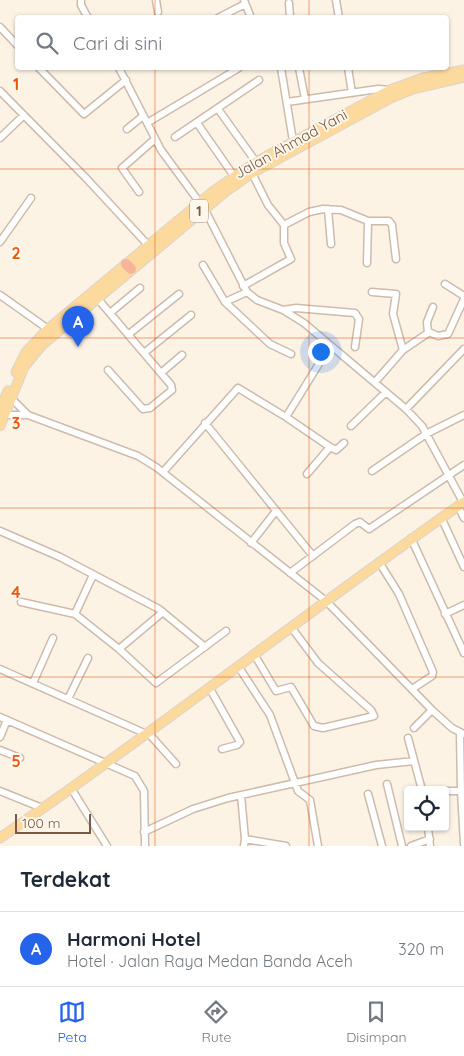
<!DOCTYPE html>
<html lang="id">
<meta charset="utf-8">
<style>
:root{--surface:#fff;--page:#f6f6f7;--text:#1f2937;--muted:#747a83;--line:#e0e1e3;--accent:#2563eb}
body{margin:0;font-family:Quicksand,sans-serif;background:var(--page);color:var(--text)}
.controls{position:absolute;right:15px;bottom:15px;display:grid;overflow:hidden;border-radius:5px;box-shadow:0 1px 4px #0004}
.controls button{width:45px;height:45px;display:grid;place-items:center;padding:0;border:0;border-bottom:1px solid var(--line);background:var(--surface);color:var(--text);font:25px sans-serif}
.scale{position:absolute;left:15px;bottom:12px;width:76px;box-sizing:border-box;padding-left:5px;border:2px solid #765a4a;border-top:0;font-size:14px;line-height:18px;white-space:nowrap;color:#765a4a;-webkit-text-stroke:4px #fff7eb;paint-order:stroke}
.you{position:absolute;left:320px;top:351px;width:18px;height:18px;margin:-12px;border:4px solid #fff;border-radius:50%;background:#1a73e8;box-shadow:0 0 0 8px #1a73e833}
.badge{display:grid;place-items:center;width:32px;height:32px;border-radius:50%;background:var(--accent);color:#fff;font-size:16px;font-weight:700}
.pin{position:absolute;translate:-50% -41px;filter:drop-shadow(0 1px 2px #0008)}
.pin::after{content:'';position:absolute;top:26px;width:18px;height:15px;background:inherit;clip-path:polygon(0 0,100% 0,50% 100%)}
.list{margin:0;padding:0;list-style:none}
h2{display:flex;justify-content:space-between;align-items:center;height:65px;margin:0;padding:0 20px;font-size:21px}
h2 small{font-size:16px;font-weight:400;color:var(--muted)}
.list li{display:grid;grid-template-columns:32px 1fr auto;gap:15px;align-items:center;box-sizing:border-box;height:75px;padding:0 20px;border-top:1px solid var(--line)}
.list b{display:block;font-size:19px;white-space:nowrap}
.list p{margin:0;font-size:16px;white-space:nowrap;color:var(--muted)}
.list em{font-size:16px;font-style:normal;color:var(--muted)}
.icon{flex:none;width:28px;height:28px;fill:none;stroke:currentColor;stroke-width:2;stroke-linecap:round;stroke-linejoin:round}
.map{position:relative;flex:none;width:464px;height:846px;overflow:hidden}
.search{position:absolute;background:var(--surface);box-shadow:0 1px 4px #0004;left:15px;right:15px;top:15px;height:55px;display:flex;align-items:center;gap:12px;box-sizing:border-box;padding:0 18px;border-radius:5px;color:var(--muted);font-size:19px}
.sheet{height:140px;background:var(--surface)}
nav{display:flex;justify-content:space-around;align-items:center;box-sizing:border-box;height:70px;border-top:1px solid var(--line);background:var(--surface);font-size:14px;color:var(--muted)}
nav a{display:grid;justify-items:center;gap:2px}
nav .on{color:var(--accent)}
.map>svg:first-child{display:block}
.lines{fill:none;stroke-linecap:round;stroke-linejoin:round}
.minor-casing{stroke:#cebbab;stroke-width:9}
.major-casing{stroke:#dbd4d0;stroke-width:11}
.highway-casing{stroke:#dbd4d0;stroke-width:12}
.minor{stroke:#fff;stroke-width:6}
.major{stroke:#fcd99d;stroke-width:9}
.highway{stroke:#f7b49b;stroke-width:10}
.grid{fill:none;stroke:#e8590c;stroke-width:1;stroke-opacity:0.55}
.labels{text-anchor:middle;stroke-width:4;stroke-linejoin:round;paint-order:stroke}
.shield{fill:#fff7eb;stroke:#9f897a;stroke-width:1}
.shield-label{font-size:14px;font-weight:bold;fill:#765a4a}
.street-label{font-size:15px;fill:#765a4a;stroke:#fff7eb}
.grid-label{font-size:16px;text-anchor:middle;font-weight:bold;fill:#e8590c;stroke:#fff7eb;stroke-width:4;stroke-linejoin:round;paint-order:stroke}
</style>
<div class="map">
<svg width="464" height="846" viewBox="0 0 464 846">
<rect width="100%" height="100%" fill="#fdf3e5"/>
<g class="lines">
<defs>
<path id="minor" d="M81 0V5L88 18
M156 0 158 12
M244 0 251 18
M336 0 339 18
M289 3 290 18
M218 18 245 4
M0 27 18 46
M39 68 84 114 126 80
M119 68 161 150 200 203
M281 68 293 141
M299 68 305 99
M348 68 352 93
M0 91 86 178 148 245
M287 102 378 89 390 90
M218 109 256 162
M147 123 239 68
M197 123 236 179
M127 129 143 116
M175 137 259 80
M0 138 24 115
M252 173 268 205 284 225
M139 192 122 168 155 139
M204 208 247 292 257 300 283 310 304 323 406 409 422 426 463 502
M328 209 331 244
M284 225 309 212 323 209 341 210 368 221H389L392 225 396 259
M0 242 31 198
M367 263 368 221
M203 265 225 302 247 292
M445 284 464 296
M243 286 291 259 284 243V225
M372 292 396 294 393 314 403 350
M0 295 48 329
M97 298 171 385 172 390 150 408 143 409 108 370
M225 302 270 344 291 354
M283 310 296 308 355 313 359 319 355 347
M110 313 140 288
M429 332 438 336 448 334 464 299
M129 334 179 294
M144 353 191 315
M161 373 182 355
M375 382 403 350 428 333 427 322 433 307
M11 398 28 415
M406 409 464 349
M5 415H28L138 456 156 467 326 601 432 710 452 728 464 734
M286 417 330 346
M205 423 313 556
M351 426 386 392
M372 471 426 434 464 415
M163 472 238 388 286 417 330 447 336 450 344 443
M307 474 330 447
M458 506 464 518
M441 517 464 567
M0 531 60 557 159 609 205 647
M411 538 464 653
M251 543 276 511
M379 562 399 594 433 672 432 676 412 689
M290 573 355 524 360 522 369 529 464 465
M21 602 75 614 93 575
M163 612 119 649 156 683 226 631
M75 614 119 649
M445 614 464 605
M254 654 276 691 291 687 314 726 323 728 374 716 371 710 318 663 291 627
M238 666 270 715 298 791 310 800 318 846
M0 669 151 736 176 764
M33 683 53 638
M209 687 240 742 237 745 222 749
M68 699 88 658
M0 717 135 776 144 791 145 846
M414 728 432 710
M0 737 7 720
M408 738 422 790
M0 750 20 758
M387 784 402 846
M71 788 107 846
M0 791 42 808
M445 791H461L460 733
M461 791 464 844
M368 794 382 846
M241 795 245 839 244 846
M428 827 430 846
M144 832 193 809 228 798 376 765 414 761
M245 839 286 846
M411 846 430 839"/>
<path id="major" d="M16 372 26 352 48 329 215 190 256 162 390 90 423 78 464 70
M0 409 8 391
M0 426 24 367 42 345 225 192 252 173 391 98 413 89 464 77
M0 838C158 730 308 611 464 502"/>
<path id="highway" d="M126 264 131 269"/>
</defs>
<use href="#minor" class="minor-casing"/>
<use href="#major" class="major-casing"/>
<use href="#highway" class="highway-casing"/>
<use href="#minor" class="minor"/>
<use href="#major" class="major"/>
<use href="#highway" class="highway"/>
</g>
<path class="grid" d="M155 0V18M309 0V18M155 68V846M309 68V846M0 169H464M0 338H464M0 508H464M0 677H464"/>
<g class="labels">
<rect class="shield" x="190" y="199.5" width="18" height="23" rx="4"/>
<g class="shield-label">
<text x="199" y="216">1</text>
</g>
<g class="street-label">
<text transform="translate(291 144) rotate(-29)" y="5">Jalan Ahmad Yani</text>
</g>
</g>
<g class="grid-label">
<text x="16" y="90">1</text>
<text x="16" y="259">2</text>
<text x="16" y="429">3</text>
<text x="16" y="598">4</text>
<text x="16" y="767">5</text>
</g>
</svg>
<div class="controls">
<button><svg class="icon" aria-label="locate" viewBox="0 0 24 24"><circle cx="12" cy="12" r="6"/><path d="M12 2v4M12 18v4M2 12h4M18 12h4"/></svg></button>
</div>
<div class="scale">100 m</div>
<div class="you"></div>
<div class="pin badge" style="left:78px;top:347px">A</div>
<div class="search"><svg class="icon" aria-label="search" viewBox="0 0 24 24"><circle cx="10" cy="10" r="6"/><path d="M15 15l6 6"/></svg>Cari di sini</div>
</div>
<section class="sheet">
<h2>Terdekat<small></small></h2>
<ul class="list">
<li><span class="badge">A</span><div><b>Harmoni Hotel</b><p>Hotel · Jalan Raya Medan Banda Aceh</p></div><em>320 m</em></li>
</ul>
</section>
<nav>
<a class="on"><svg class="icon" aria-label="map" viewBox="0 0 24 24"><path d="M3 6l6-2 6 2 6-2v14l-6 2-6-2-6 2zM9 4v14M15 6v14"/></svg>Peta</a>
<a><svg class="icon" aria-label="directions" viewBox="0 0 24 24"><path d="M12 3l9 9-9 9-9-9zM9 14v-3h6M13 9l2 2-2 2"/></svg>Rute</a>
<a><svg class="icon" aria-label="saved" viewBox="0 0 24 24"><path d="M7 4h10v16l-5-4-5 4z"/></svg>Disimpan</a>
</nav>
